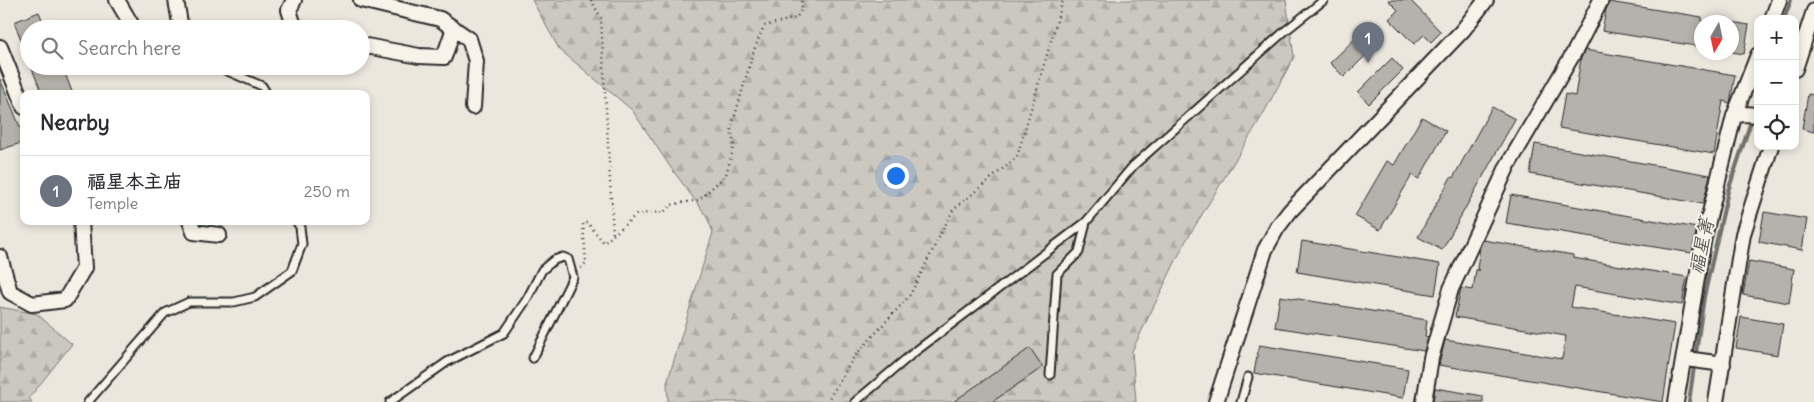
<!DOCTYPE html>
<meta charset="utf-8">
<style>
:root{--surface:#fff;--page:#f7f7f7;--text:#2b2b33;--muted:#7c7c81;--line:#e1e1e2;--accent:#0b8043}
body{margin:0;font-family:Delius,"LXGW WenKai TC",sans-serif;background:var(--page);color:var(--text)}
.controls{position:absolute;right:15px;top:15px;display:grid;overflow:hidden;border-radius:10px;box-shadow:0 2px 8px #0003}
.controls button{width:45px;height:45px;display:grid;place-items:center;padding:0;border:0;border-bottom:1px solid var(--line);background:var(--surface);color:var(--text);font:25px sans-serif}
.compass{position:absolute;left:1694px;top:15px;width:45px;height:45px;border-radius:50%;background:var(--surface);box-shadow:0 2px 8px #0003;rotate:189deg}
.you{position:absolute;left:895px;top:175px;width:18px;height:18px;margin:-12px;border:4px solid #fff;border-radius:50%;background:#1a73e8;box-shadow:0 0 0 8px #1a73e833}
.badge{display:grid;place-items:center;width:32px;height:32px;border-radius:50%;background:var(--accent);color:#fff;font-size:16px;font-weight:700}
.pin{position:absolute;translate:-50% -41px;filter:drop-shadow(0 1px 2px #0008)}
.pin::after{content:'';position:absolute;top:26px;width:18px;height:15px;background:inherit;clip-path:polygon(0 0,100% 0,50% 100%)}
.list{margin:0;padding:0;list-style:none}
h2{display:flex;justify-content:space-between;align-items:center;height:65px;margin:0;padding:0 20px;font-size:21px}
h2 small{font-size:16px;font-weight:400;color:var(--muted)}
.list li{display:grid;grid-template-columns:32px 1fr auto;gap:15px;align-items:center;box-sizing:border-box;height:70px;padding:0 20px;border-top:1px solid var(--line)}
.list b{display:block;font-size:19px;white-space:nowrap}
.list p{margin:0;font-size:16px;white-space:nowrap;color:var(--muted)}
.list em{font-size:16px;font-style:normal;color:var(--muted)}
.icon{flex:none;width:28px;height:28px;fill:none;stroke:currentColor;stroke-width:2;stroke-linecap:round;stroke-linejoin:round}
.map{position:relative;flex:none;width:1814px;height:402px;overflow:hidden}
.search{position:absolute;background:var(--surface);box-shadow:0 2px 8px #0003;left:20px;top:20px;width:350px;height:55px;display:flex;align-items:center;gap:12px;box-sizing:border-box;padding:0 18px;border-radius:28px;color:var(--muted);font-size:19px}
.panel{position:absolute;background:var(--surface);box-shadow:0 2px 8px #0003;left:20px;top:90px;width:350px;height:135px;border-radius:10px}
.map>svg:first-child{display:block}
.forest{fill:url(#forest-firs);stroke:#7b7a75}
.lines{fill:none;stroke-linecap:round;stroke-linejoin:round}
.stream{stroke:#72716c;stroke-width:4}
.building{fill:#b5b2ab;stroke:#2b2b2b}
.service-casing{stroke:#2b2b2b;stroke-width:11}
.minor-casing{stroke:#2b2b2b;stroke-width:18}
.path{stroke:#2b2b2b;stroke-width:2.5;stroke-dasharray:1 4;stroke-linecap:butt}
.service{stroke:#f7f3e8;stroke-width:7}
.minor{stroke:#f7f3e8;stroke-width:14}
.labels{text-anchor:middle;stroke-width:4;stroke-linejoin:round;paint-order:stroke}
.water-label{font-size:19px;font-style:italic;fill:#555451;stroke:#f7f3e8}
</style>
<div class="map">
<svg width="1814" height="402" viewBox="0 0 1814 402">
<defs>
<pattern id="forest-firs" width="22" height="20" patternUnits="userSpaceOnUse" patternTransform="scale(1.25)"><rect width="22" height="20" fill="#cbc8bf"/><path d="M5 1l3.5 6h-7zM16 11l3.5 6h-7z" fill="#aeaca4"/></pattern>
</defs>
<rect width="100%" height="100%" fill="#ebe7dd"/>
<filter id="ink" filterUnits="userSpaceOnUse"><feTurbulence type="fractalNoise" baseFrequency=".02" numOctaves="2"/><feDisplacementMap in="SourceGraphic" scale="10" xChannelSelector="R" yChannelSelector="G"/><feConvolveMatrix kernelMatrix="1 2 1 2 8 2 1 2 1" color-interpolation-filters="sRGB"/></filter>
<g filter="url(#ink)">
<path class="forest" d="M532 0H1286L1294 57 1262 116 1184 244 1132 351 1136 402H668L667 383 713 232 706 215 671 168 632 110 559 49Z
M0 307 37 314 72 344 29 398 32 402H0Z"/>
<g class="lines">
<path class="stream" d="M1784 19 1791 0
M1689 402 1704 297 1728 191 1758 100"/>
</g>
<path class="building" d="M1388 0H1410L1441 32 1431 42 1424 35 1414 44 1389 19 1398 10Z
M1609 2 1702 17V47L1602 31 1606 10Z
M39 12 46 29H29L28 57 14 22Z
M1732 22 1749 25 1744 54 1732 52Z
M1364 30 1377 44 1344 77 1330 63Z
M1585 50 1735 75 1730 103 1723 101 1714 154 1559 128 1565 94 1575 96 1581 58Z
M1392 58 1403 70 1369 104 1358 92Z
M31 66H62L73 94H42Z
M0 79 24 136V142L0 150Z
M1808 94 1814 95V132L1802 129Z
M1492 107 1515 119 1442 250 1418 237 1451 177 1453 178Z
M1422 117 1446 131 1419 179 1412 175 1380 230 1355 216 1387 161 1394 165Z
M1535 144 1710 175 1703 204 1530 174Z
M1511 195 1697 228 1692 253 1506 223Z
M1764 212 1807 219 1802 250 1759 242Z
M1483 240 1573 255V258L1687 277 1682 305 1575 287 1571 307 1675 324 1663 402 1439 365 1445 340 1562 359 1566 336 1455 317 1461 288 1473 290 1476 270H1480L1477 269 1480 246Z
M1302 241 1440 264 1435 295 1297 272Z
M1749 261 1794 269 1789 303 1743 295Z
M1280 296 1427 320 1425 336 1428 337 1424 351 1275 327Z
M1741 317 1783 324 1778 355 1736 348Z
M1259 345 1408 369 1403 398 1254 373Z
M1030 348 1043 367 992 402H953Z
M1435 388 1483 396V402H1433Z"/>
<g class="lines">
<defs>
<path id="service" d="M216 66 262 86 267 94
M1050 375 1057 274 1079 252 1086 222
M88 402 165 313 189 302H234L255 297 292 271 302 244 300 227 296 221
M390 402 447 362 504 333 527 299 542 270 554 260 563 257 568 259 573 277 533 358
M855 402 912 354 1086 222 1133 166 1285 31 1324 0
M1241 402 1248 377"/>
<path id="minor" d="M117 0 134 29
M176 0 181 29
M294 0 289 10 294 26 304 29
M361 0 440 19 469 39 476 61 473 107
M1772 19 1779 0
M361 45 419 56 444 57 454 28
M0 47 24 107
M1795 69 1814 11
M1734 116 1744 114 1758 115
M190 221 194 232 219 235
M0 257 10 292 32 304 65 300 84 268 81 221
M1683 361 1686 359 1723 364
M1216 402 1265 250 1277 228 1290 211 1463 30 1486 0
M1424 402 1431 358 1451 289 1508 165 1576 49 1601 0
M1676 402 1704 237 1734 116 1758 55
M1716 402 1743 234 1771 146"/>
</defs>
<use href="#service" class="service-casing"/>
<use href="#minor" class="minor-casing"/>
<path class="path" d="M591 0 601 18 613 235
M581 268 586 263 583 223H588L604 243 637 214 664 212 671 205 699 200 726 175 734 146 731 129 754 50 764 26 796 18 802 9V0
M827 402 854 357 910 295 953 210 1017 157 1063 0"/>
<use href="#service" class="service"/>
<use href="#minor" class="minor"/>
</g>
</g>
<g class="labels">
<g class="water-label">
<text transform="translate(1701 246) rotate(-78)" y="7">福星箐</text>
</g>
</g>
</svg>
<div class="controls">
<button>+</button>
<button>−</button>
<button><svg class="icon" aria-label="locate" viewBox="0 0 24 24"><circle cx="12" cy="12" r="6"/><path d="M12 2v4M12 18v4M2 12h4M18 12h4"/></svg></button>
</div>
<svg class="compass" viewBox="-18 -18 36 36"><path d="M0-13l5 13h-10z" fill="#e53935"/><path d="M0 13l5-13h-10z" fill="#7c7c81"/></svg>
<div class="you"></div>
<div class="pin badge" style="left:1368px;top:63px;background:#6b7280">1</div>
<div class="search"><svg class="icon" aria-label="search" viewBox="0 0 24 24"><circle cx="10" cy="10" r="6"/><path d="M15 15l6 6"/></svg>Search here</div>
<section class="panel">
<h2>Nearby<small></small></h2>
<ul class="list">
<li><span class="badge" style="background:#6b7280">1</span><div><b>福星本主庙</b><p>Temple</p></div><em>250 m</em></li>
</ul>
</section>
</div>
